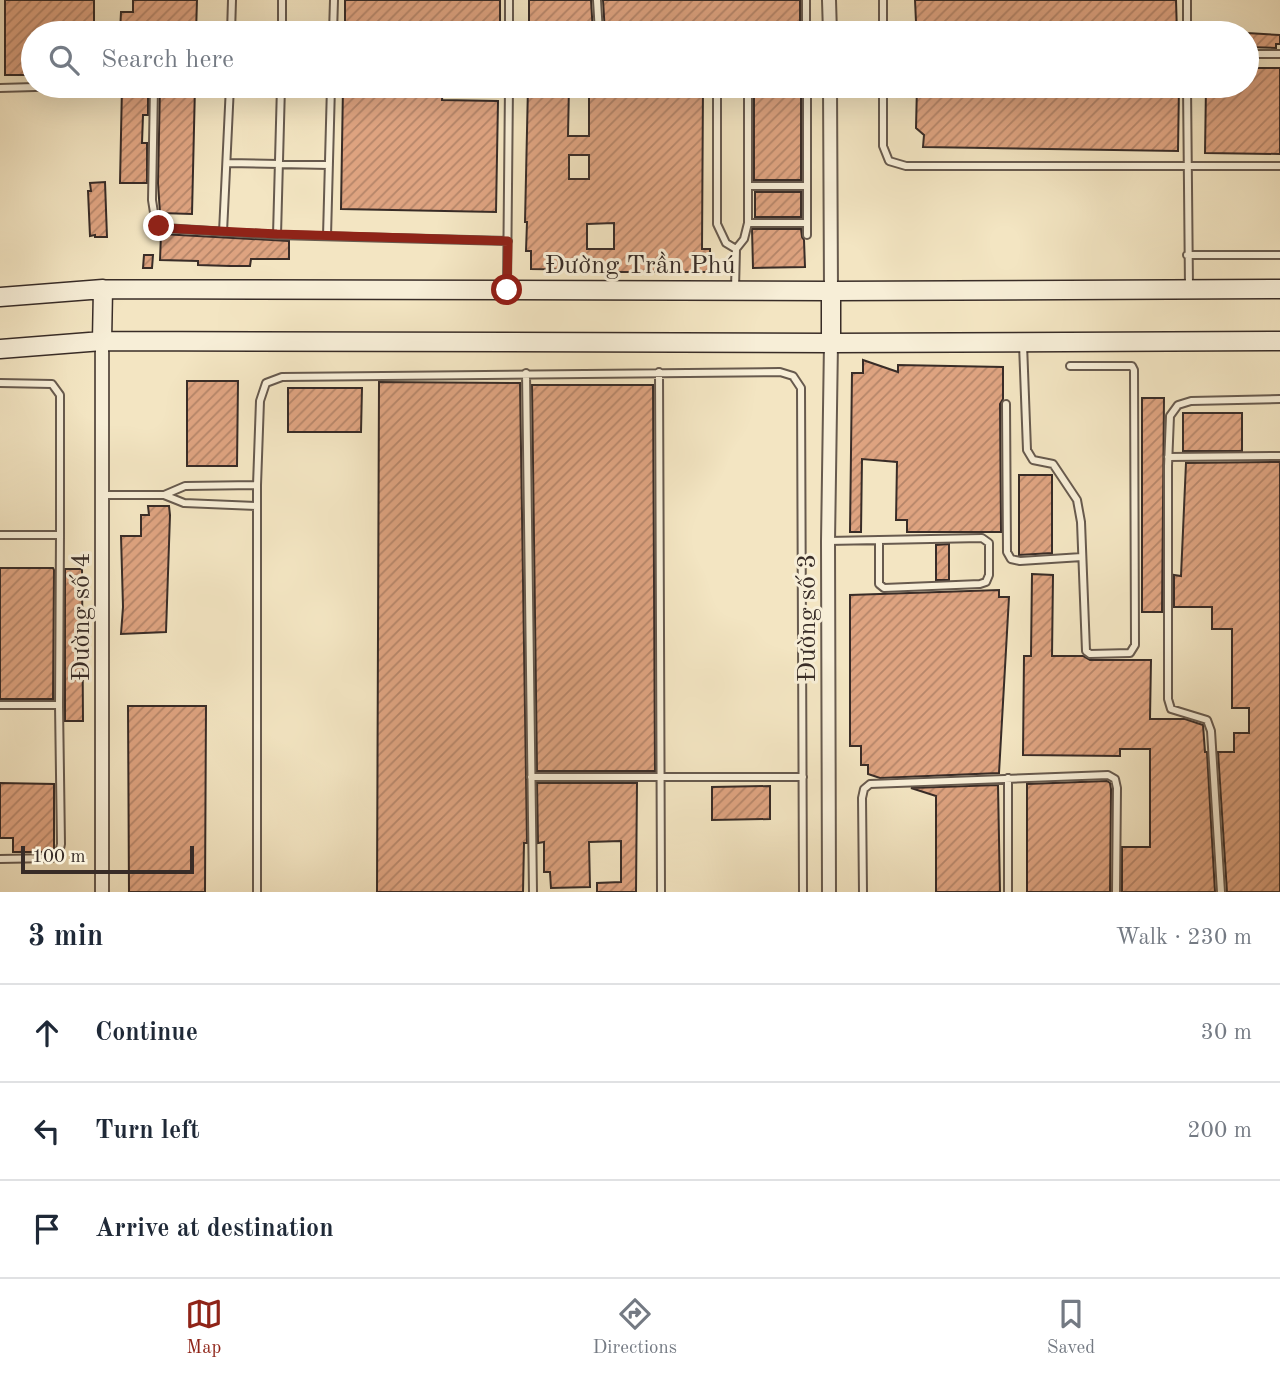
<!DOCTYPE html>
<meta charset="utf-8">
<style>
:root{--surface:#fff;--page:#f6f6f7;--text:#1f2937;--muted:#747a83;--line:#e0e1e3;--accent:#8f2418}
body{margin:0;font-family:"Old Standard TT",serif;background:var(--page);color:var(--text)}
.scale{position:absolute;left:21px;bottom:18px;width:173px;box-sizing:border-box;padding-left:7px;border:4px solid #382c27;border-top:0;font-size:19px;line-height:24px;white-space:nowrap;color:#382c27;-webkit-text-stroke:5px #f7eed7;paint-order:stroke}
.stop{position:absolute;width:21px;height:21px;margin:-16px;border:5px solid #8f2418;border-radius:50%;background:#fff}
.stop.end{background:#8f2418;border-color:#fff;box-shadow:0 2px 7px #0008}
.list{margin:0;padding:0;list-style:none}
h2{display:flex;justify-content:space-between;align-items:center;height:91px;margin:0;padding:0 28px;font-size:30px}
h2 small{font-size:23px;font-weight:400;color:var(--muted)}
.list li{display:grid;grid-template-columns:46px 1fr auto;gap:21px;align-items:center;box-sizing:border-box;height:98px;padding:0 28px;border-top:2px solid var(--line)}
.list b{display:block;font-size:26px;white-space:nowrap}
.list em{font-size:23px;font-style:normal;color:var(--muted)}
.icon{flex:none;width:38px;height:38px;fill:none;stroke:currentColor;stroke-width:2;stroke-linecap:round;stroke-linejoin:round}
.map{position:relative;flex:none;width:1280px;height:892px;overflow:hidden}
.search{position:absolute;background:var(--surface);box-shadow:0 7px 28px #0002;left:21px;right:21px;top:21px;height:77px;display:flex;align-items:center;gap:18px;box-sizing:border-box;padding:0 24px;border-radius:38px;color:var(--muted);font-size:26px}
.sheet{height:385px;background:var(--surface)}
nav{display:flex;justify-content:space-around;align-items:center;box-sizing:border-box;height:98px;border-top:2px solid var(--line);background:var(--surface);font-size:19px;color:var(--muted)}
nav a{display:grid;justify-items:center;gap:4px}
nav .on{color:var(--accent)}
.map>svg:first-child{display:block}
.building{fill:url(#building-hatch);stroke:#382c27;stroke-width:2;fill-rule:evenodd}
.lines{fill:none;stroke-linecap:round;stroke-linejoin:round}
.service-casing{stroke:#675a4e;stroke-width:10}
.minor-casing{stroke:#675a4e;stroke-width:16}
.secondary-casing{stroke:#382c27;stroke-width:21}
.service{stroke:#f7eed7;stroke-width:6}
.minor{stroke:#f7eed7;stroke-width:12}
.secondary{stroke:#f7eed7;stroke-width:18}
.route{stroke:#8f2418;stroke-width:9}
.labels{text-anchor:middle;stroke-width:6;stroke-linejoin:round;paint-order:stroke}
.street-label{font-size:26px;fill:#382c27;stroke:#f7eed7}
</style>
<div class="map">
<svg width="1280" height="892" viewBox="0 0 1280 892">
<defs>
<pattern id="building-hatch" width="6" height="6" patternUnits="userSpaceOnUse" patternTransform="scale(1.75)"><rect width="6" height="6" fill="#dea380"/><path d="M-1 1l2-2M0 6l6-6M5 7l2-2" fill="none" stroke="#b58569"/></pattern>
</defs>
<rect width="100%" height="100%" fill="#f3e5c2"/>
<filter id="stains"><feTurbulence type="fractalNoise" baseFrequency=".00286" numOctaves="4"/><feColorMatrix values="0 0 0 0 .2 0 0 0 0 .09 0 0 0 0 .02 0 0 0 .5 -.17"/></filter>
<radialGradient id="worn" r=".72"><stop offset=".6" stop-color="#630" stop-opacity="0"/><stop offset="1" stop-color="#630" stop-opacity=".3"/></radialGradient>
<path class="building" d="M5 0H94V33H33V75H5Z
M133 0H197L196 33H120L121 12H133Z
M345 0H500V33H345Z
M529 0H591L593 33H529Z
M603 0H800V33H605Z
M915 0H1176L1177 33H924V22H916Z
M1247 33 1280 35V44H1276V48L1247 47Z
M1247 68H1280V154L1205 153 1206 86H1247Z
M122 86H148V115H143L142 143H147V183H120Z
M160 86H195L192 214 160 213 158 183Z
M343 86H443L442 100 498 101 496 212 341 209Z
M528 86H569L568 136H589V86H703L702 249H710V272H594V270L531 269V251H526L527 222H525ZM569 155H589V179H569ZM614 223V249H587V224Z
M754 86H801V180H754Z
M917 86H1179L1178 151 923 147 924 135 916 128Z
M105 182 107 237H95V235L90 236 88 191H91L90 183Z
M755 192H801V217H755Z
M752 229H801L802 237 804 240 805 267 753 268Z
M161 234 289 241V259H251L250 266H230L198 265V261L160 260Z
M144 255H153L152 268H143Z
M863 360 898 372V365L1003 367V399L1000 404 1001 532H907V520H896L897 462 862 459 861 532H850L852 373H863Z
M187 381H238L237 466H187Z
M379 382 520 383 527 843H524L523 892H377Z
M532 385H653L655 771H537Z
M288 388H362L361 432H288Z
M1142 398H1164L1162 612H1142Z
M1183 413H1242V451H1183Z
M1280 462V892H1227L1218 752H1234V733H1249V708H1232V629H1212V607H1174V575L1181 576 1186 463Z
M1019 475H1052V553L1019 555Z
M148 506H169L170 515 166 632 121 634 123 607 121 536H141V515H149Z
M949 544V580H936V545Z
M0 568H53L54 570 53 699H0Z
M65 569H82L83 721H65Z
M1032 574 1053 575 1052 656H1083L1090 660H1151L1150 719H1185L1203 725 1205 752H1207L1215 892H1122V847H1150V749H1120V756L1023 755 1024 656H1031Z
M999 590V597H1009L999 773 880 778 868 774V765H861V746H850V595Z
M128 706H206L205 892H129Z
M1107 781 1110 783 1111 789 1110 892H1027V784Z
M0 783 54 784V850L50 852H13V838H0Z
M537 783H637L636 892H597V883L621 882V841L589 842 590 887 551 888 550 872H544V842L538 843Z
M998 785 1000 892H936V796L911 788Z
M770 786V819L712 820V787Z"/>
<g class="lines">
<defs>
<path id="service" d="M597 0 599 33
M806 0V33
M1187 0V33
M231 33 232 0
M282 33V0
M333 33 334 0
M509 33V0
M883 33V0
M1247 54H1280
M154 86 152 200 155 219 164 228 277 235 508 241
M717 86V224L726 243 736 249 735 289
M807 86V235
M883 86V146L889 161 906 166H1280
M1187 86 1189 287
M0 88 70 86
M199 92 331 93
M227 163 329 165
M748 186H807
M748 223H807
M223 232 230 86
M277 235 281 86
M327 236 331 86
M736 249 744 239 748 223V86
M1187 255H1280
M507 288 509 86
M1023 344 1027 450 1033 460 1053 464 1077 500 1081 522 1086 651 1090 654 1130 653 1135 645 1134 370 1132 366H1070
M659 372 661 892
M526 373 533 892
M0 383 52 384 60 395V535
M1006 404 1007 552 1011 559 1020 561 1082 557
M1168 457 1280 456
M104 495H164L185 486 257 485
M164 495 184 503 257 506
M0 535H60L59 705 61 844 59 853 52 858 0 859
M828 541 982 538 989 543V575L986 582 980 584 884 588 879 584V540
M0 705H59
M531 777H803
M257 892V485L260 401 266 383 282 377 780 372 793 376 801 388 803 892
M863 892 862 798 864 789 870 784 1108 775 1115 779 1117 788 1116 892
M1008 892V778
M1221 892 1211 731 1207 720 1171 709 1168 699V466L1170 416 1178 405 1191 401 1280 399"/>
<path id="minor" d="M829 0 830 33
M830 86 831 291
M102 892V341
M829 892 828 541 831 343"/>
<path id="secondary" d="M0 297 103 289 831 291 1280 289
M102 341 103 289
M831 343V291
M0 349 102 341 831 343 1280 341"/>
</defs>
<use href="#service" class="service-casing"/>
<use href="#minor" class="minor-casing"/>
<use href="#secondary" class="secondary-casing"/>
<use href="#service" class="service"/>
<use href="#minor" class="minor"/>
<use href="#secondary" class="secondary"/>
</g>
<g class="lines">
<path class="route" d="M159 226 164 228 277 234 508 241 507 290"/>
</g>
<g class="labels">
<g class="street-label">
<text x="640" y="273">Đường Trần Phú</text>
<text transform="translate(80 617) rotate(-90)" y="9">Đường số 4</text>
<text transform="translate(806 618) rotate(-90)" y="9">Đường số 3</text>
</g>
</g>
<rect width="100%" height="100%" filter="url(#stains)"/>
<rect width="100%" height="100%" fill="url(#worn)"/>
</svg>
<div class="scale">100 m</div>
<div class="stop" style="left:507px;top:290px"></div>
<div class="stop end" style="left:159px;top:226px"></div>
<div class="search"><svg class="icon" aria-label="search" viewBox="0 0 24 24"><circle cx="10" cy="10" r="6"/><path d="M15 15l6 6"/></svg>Search here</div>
</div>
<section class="sheet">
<h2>3 min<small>Walk · 230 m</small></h2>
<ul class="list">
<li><svg class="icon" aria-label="ahead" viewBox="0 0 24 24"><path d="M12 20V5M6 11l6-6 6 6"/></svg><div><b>Continue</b></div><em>30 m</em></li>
<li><svg class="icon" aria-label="left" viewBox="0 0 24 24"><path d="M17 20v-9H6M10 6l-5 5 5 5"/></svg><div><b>Turn left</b></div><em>200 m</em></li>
<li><svg class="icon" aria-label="arrive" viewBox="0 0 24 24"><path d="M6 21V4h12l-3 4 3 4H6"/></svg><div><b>Arrive at destination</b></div></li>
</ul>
</section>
<nav>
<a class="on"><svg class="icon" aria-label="map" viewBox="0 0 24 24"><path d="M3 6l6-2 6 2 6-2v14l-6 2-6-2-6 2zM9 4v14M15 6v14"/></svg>Map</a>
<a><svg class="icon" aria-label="directions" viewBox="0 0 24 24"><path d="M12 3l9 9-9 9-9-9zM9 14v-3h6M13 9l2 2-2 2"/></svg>Directions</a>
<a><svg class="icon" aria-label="saved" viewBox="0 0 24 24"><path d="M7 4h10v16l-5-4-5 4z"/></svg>Saved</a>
</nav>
